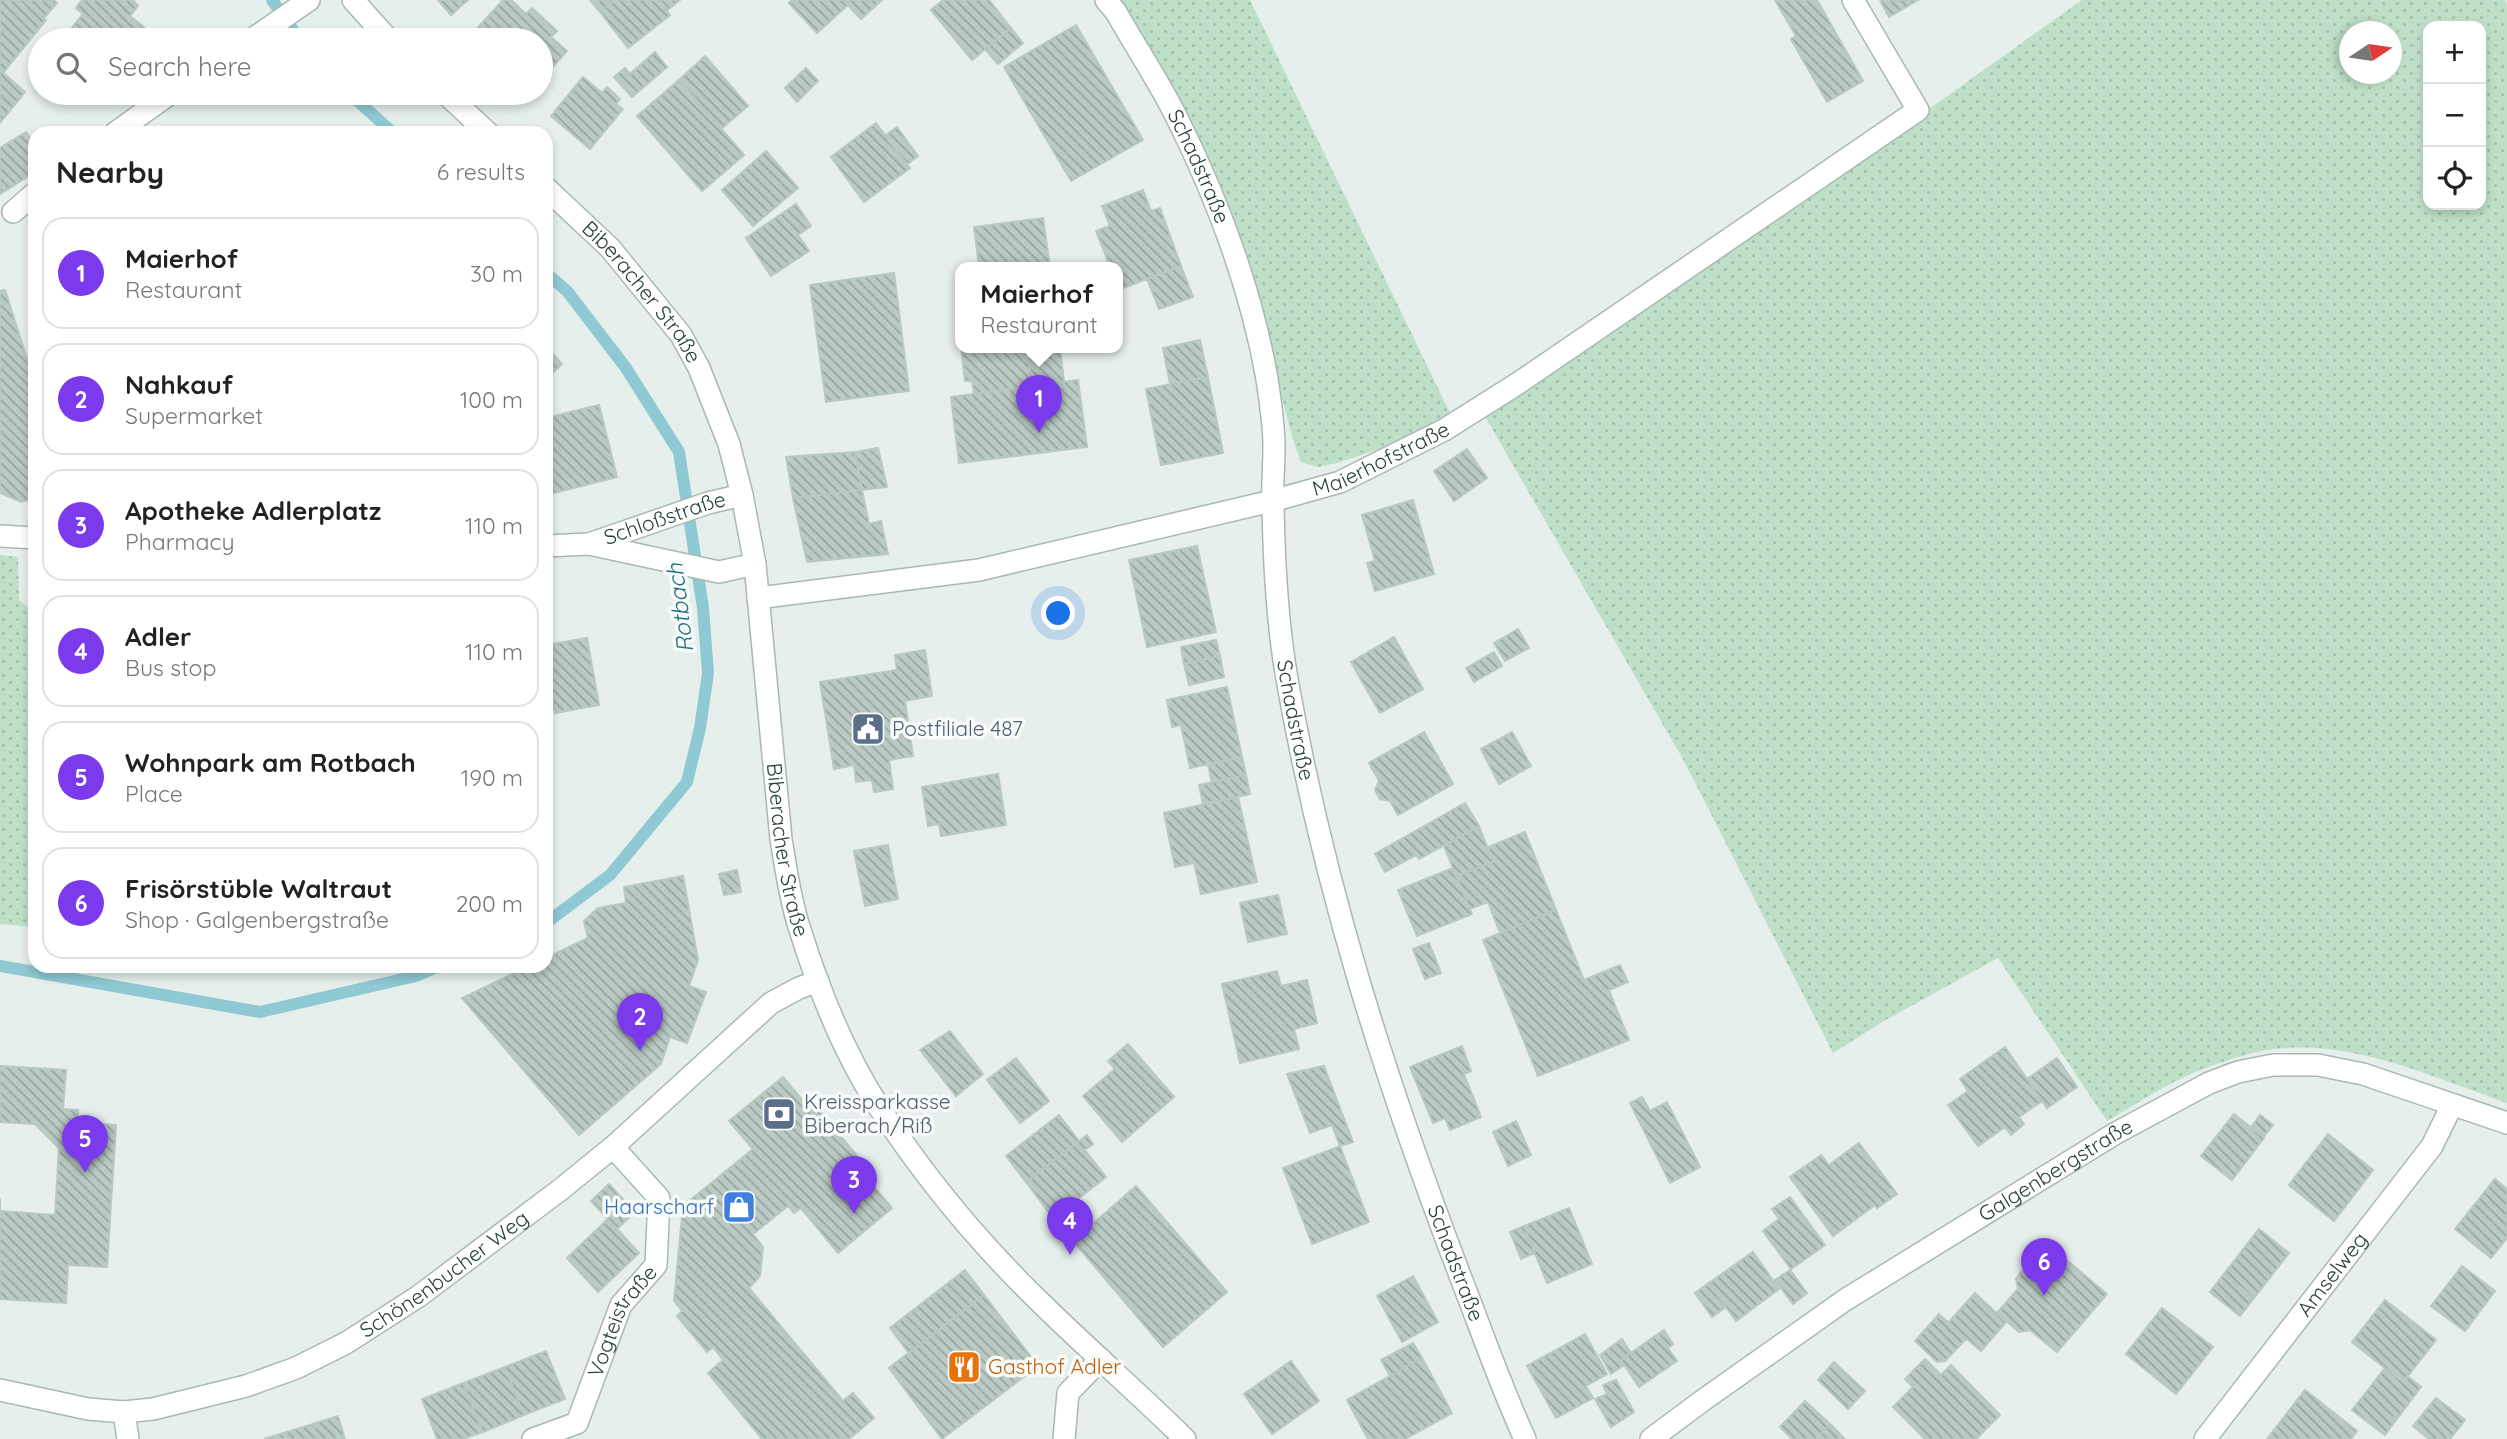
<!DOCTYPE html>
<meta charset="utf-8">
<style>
:root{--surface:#fff;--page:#f6f6f6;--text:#222;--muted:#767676;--line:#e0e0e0;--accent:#7c3aed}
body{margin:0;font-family:Quicksand,sans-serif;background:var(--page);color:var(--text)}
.controls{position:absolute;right:21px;top:21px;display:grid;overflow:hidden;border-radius:14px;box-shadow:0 4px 10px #0003}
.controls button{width:63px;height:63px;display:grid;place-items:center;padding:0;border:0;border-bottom:2px solid var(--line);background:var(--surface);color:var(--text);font:35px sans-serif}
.compass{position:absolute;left:2339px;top:21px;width:63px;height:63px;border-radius:50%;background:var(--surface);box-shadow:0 4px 10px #0003;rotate:77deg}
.you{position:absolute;left:1059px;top:614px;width:24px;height:24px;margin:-18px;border:5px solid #fff;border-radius:50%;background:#1a73e8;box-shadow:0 0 0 10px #1a73e833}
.badge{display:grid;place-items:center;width:46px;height:46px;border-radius:50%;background:var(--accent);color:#fff;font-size:23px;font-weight:700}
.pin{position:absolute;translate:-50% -58px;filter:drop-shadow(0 2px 4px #0008)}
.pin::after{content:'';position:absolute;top:37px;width:24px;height:21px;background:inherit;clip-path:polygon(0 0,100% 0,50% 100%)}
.popup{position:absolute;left:955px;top:262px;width:168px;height:91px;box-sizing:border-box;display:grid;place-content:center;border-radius:14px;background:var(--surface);filter:drop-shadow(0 2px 5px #0005);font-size:23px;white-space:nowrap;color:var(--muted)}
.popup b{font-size:26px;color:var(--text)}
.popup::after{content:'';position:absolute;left:50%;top:100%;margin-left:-14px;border:14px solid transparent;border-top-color:var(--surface)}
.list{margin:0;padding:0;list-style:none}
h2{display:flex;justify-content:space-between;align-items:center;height:91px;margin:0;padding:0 28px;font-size:30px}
h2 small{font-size:23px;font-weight:400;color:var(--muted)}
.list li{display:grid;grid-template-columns:46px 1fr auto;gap:21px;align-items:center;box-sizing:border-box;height:112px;margin:0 14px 14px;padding:0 14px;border:2px solid var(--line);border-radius:21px}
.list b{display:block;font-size:26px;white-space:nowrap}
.list p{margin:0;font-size:23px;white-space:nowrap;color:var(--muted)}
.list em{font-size:23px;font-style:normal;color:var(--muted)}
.icon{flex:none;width:38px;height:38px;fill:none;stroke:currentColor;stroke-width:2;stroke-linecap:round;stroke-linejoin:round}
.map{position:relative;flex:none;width:2507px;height:1439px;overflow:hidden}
.search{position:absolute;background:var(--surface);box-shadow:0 4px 10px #0003;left:28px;top:28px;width:525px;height:77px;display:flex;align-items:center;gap:18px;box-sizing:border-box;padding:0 24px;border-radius:38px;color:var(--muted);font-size:26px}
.panel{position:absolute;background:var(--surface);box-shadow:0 4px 10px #0003;left:28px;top:126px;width:525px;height:847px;border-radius:21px}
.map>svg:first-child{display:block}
.grass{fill:url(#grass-dots);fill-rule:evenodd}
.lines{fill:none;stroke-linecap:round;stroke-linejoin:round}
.stream{stroke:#8ec9d4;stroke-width:12}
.building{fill:url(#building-back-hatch);stroke:#b8c9c2;stroke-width:2}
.service-casing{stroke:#a8b8b2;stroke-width:24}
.minor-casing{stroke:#a8b8b2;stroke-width:24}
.tertiary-casing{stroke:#a8b8b2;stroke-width:24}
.service{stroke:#fff;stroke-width:21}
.minor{stroke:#fff;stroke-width:21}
.tertiary{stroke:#fff;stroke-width:21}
.labels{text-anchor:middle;stroke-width:7;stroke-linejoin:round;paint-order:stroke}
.street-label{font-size:21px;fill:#24423a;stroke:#f7fbf9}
.service-label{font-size:21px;fill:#4e5e75;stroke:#f7fbf9;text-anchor:start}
.shop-label{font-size:21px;fill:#366cbe;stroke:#f7fbf9;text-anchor:end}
.food-label{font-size:21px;fill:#c56008;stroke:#f7fbf9;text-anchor:start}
.water-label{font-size:23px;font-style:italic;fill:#1c6f80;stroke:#f7fbf9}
</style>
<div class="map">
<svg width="2507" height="1439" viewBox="0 0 2507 1439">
<defs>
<pattern id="grass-dots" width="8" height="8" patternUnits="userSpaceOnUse" patternTransform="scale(1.75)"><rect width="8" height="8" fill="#bfe0c8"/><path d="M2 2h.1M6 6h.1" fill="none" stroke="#a4c1ad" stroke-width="1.8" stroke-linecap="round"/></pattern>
<pattern id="building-back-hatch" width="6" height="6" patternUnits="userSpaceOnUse" patternTransform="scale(1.75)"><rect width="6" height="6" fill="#bbcac4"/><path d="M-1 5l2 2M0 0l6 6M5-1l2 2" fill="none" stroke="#98a6a0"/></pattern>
</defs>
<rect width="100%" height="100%" fill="#e6efeb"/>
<path class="grass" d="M1119 0H1250L1450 413 1389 446 1337 463 1318 467 1301 462C1282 413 1275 359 1262 307 1240 227 1207 150 1167 77 1153 51 1137 24 1119 0Z
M2082 0H2505L2507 4V1103C2432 1077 2355 1040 2274 1049 2251 1052 2227 1060 2206 1068 2171 1080 2139 1103 2107 1121L1998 958 1884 1021 1833 1053 1684 761 1483 413 1883 147 1919 116ZM2428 26H2481V205H2428ZM2350 32H2392V74H2350Z
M0 555 18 557 19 600 35 613V927L0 924Z"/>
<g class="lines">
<path class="stream" d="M272 0 300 40
M349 93 393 133
M546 273 567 291 626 368 679 452 703 608 708 673 700 728 687 782 610 875 546 923
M0 966 260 1012 416 976 439 966"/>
</g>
<path class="building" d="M0 0H23L46 20 3 73 0 70Z
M23 0H54L57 3 44 18Z
M82 0H133L138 6 130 16 160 40H83L70 30 83 14 76 8Z
M438 0H468L451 15Z
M503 0H511L526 14 532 8 557 31 551 37 567 51 541 80V40H479L472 34Z
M590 0H615L600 12Z
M615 0H658L670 15 628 48 600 12Z
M658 0H680L666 11Z
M792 0H843L848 5 817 33 789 3Z
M843 0H882L861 19Z
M943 0H989L1011 28 972 60 931 10Z
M1775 0H1817L1863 81 1827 102 1791 39 1796 36Z
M1880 0H1918L1889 17Z
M1076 25 1143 140 1071 181 1004 67Z
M1011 28 1023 43 998 64 985 49Z
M655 52 667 67 632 97 614 77 625 68 630 74Z
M705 56 748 106 721 129 679 80Z
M806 68 818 81 797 102 785 88Z
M0 70 25 92 0 123Z
M583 77 602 93 607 87 620 99 616 104 623 109 590 149 551 116Z
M679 80 744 155 702 191 637 116Z
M876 123 910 168 864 202 831 157Z
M897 127 918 156 907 164 885 136Z
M26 132 35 146V172L0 194V148Z
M766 151 798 188 753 226 722 190Z
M1143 190 1151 211 1160 208 1181 266 1118 290V267H1102L1109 264 1096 231 1110 226 1102 206Z
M796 204 811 226 798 235 809 251 771 276 746 238Z
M1043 218 1050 267H979L974 227Z
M1181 266 1193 297 1159 309 1147 279Z
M894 273 909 391 826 402 810 285Z
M5 290 35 384V498L21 502 0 493V291Z
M960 314V344L957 315Z
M1200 340 1208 377 1170 384 1163 348Z
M546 346 562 364 546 379Z
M961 347H1027L1032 386 974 394 972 381H965Z
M1027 347H1060L1064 382 1032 386Z
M1208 377 1223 453 1161 465 1146 389Z
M1078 380 1087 447 959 463 951 397Z
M599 405 617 477 546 495V418Z
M878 448 887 487 862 490 855 452Z
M1467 449 1487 478 1454 501 1434 471Z
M855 452 862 490 793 498 786 457Z
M862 490 869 524 881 521 888 554 807 562 793 498Z
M1413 500 1434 574 1375 591 1367 563 1375 561 1362 515Z
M1197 546 1216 632 1147 647 1129 560Z
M1518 629 1529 648 1505 661 1494 643Z
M1394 637 1423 689 1380 713 1351 662Z
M587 638 599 705 555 713 546 664V645Z
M1216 640 1220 656 1184 664 1181 647Z
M925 650 932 696 905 701 913 756 889 760 893 789 874 792 872 780 856 782 854 765 834 769 820 682 897 670 895 655Z
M1494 652 1502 666 1474 682 1466 668Z
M1220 656 1224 677 1189 685 1184 664Z
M1227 687 1242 757 1190 768 1181 725 1172 727 1167 700Z
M1424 732 1453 784 1398 815 1390 801 1380 799 1375 790 1379 781 1369 763Z
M1512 732 1531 766 1499 784 1481 749Z
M1242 757 1246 775 1212 782 1208 765Z
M998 774 1006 825 941 836 939 824 928 826 922 787Z
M1246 775 1250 794 1203 804 1199 785Z
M1238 797 1257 882 1201 894 1194 863 1175 867 1164 813Z
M1465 803 1479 826 1419 859 1416 855 1385 872 1375 854Z
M1479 826 1493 862 1456 876 1444 846Z
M1525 832 1556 910 1500 933 1488 902 1470 909 1456 876 1493 862 1488 847Z
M888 845 898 899 865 906 854 851Z
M1453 868 1472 914 1417 936 1398 890Z
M737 870 741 892 724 895 719 874Z
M683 876 698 960 689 986 706 992 687 1043 670 1037 661 1064 579 1135 462 998 529 966H546V958L588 938 584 921 598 908 626 903 624 887Z
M1278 895 1287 934 1248 942 1240 903Z
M1556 910 1584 980 1620 965 1628 982 1609 990 1629 1040 1538 1076 1483 940Z
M1429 943 1441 973 1425 979 1413 949Z
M1277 971 1281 986 1307 980 1317 1023 1294 1029 1299 1049 1240 1063 1222 984Z
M950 1031 983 1074 956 1096 920 1050Z
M1128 1044 1174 1097 1122 1142 1083 1096 1115 1069 1108 1061Z
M1462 1046 1471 1071 1464 1074 1481 1117 1450 1130 1445 1118 1433 1123 1410 1067Z
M2005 1047 2042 1101 2019 1117 2024 1124 2011 1135 2005 1127 1978 1146 1948 1105 1968 1091 1960 1079Z
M1016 1058 1049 1101 1020 1123 987 1080Z
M2057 1058 2077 1087 2047 1108 2027 1079Z
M0 1066 66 1070 63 1109 78 1110V1123L116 1125 107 1267 68 1265 66 1303 0 1299V1198V1211L55 1215 59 1148 35 1124 0 1122Z
M1324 1066 1353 1142 1340 1146 1332 1125 1310 1133 1287 1074Z
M783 1077 808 1107 813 1103 858 1157 853 1161 892 1208 838 1253 801 1208 794 1213 788 1206 753 1234 763 1247 760 1276 749 1288 843 1401 853 1393 874 1418 849 1439H762L708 1373 723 1360 713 1347 707 1352 677 1316 682 1311 674 1301 683 1206 753 1149 729 1121Z
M1642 1097 1650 1111 1667 1102 1700 1167 1670 1183 1630 1103Z
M2234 1114 2264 1138 2232 1180 2201 1156Z
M1059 1115 1079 1141 1026 1182 1006 1156Z
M2260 1115 2273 1125 2264 1136 2252 1126Z
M1516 1121 1531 1155 1508 1166 1493 1132Z
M2328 1134 2373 1170 2334 1221 2289 1185Z
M1087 1135 1093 1144 1085 1150 1106 1177 1053 1218 1026 1182Z
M1859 1143 1897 1194 1877 1208 1875 1205 1833 1236 1790 1177 1821 1155 1829 1165Z
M1340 1146 1369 1222 1312 1244 1283 1168Z
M2495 1179 2507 1189V1238L2491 1258 2455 1229Z
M609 1184 635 1212 617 1229 591 1201Z
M1136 1186 1227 1292 1163 1347 1073 1241Z
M1790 1197 1825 1245 1791 1269 1763 1231 1779 1219 1772 1209Z
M1569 1208 1592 1264 1547 1283 1524 1226Z
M608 1219 639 1253 598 1292 567 1258Z
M1524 1226 1535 1253 1521 1259 1510 1232Z
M2259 1229 2289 1253 2254 1298 2224 1274Z
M2051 1247 2107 1294 2057 1352 2030 1330 2019 1332 1997 1313 2018 1289 2016 1279 2021 1272 2032 1270Z
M1753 1252 1779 1289 1736 1321 1709 1283Z
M2462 1266 2495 1291 2465 1331 2431 1306Z
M965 1270 984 1295 909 1353 890 1328Z
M1790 1270 1807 1293 1793 1304 1775 1280Z
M2224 1274 2254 1298 2240 1316 2210 1292Z
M1413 1276 1438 1322 1402 1342 1377 1296Z
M1709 1283 1726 1307 1712 1317 1695 1293Z
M1975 1293 2006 1322 1981 1351 1948 1323Z
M984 1295 1038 1366 942 1439 889 1368Z
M2385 1300 2436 1340 2403 1382 2352 1342Z
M2162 1308 2213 1347 2176 1394 2126 1354Z
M1939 1314 1966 1339 1945 1361 1937 1362 1915 1341Z
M1664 1330 1673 1344 1668 1348 1658 1334Z
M1585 1334 1607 1374 1586 1386 1593 1398 1556 1418 1527 1366Z
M1658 1334 1677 1361 1639 1387 1621 1360Z
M1622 1339 1631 1353 1621 1360 1624 1365 1611 1374 1600 1355Z
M1413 1343 1422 1358 1390 1376 1381 1360Z
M546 1351 565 1399 524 1415 505 1367Z
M1422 1358 1452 1413 1405 1439H1368L1347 1400Z
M1925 1359 1941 1375 1951 1365 2000 1415 1976 1439H1925L1893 1407 1913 1387 1905 1379Z
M1291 1361 1319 1401 1272 1434 1244 1394Z
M1834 1362 1865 1391 1848 1409 1818 1380Z
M505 1367 524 1415 483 1432 463 1383Z
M2385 1368 2403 1382 2407 1376 2421 1387 2396 1420 2364 1395Z
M1616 1380 1634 1412 1611 1427 1595 1399 1607 1394 1603 1385Z
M463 1383 483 1432 463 1439H437L422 1399Z
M2305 1390 2357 1431 2351 1439H2267Z
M2364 1395 2396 1420 2385 1435 2352 1410Z
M2436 1398 2465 1420 2450 1439H2429L2413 1426Z
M1805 1401 1830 1424 1816 1439H1792L1780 1427Z
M338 1416 345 1439H318L313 1424Z
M313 1424 318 1439H264Z
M1830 1424 1845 1439H1816Z"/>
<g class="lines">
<defs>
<g id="service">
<path d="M251 40 309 0"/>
<path d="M115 133 171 93"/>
<path d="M13 212 35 193"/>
<path id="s1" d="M1272 501 1340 482 1444 430 1517 384 1918 110 1853 0"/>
<path id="s2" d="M533 1439 577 1423 621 1305 656 1265 659 1198 613 1147"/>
</g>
<g id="minor">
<path id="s3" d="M1106 0 1116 12C1135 46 1158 80 1176 116 1217 198 1251 288 1267 379 1270 400 1274 424 1274 446 1274 466 1272 486 1273 506 1274 564 1277 622 1287 679 1324 888 1385 1080 1461 1278 1482 1332 1501 1387 1525 1439"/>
<path d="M758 598 979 570 1272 501"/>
<path id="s4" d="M0 1390 88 1409 124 1412 153 1409 246 1386 296 1368 346 1343 419 1296 560 1190 613 1147 771 1003 799 988 818 981"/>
<path d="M124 1412 128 1439"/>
<path d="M1064 1439 1068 1393 1101 1359"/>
<path id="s5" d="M1651 1439 1702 1401 1845 1300 2116 1133 2209 1083 2238 1072 2273 1065H2318L2363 1074 2507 1123"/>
<path id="s6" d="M2205 1439 2432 1146 2452 1105"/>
</g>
<g id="tertiary">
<path d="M353 0 389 40"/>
<path d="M445 93 488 133"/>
<path id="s7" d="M546 188 610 248 681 335 699 368 729 444 742 495 755 564 781 839C786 870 791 903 801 933 820 993 845 1055 879 1107 925 1178 981 1245 1042 1304 1089 1350 1138 1393 1185 1439"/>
<path d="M0 536 35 538"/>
<path id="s8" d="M589 544 708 503 742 495"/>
<path d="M546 546 589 544 719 572 755 564"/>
</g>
</defs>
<use href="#service" class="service-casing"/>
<use href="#minor" class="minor-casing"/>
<use href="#tertiary" class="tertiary-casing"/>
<use href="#service" class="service"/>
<use href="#minor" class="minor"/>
<use href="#tertiary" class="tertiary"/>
</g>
<defs>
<symbol id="civic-square" viewBox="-11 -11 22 22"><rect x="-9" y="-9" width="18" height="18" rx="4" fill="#5c6f8a" stroke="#f7fbf9"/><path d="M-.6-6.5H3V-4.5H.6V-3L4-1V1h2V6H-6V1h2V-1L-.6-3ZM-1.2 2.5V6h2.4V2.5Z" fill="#fff"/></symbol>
<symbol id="bank-square" viewBox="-11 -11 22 22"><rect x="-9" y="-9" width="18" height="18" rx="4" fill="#5c6f8a" stroke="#f7fbf9"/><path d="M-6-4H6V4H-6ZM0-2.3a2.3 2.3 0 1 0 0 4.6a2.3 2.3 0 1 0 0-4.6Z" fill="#fff"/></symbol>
<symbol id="shop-square" viewBox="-11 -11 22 22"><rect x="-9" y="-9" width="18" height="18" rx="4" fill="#3f7fe0" stroke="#f7fbf9"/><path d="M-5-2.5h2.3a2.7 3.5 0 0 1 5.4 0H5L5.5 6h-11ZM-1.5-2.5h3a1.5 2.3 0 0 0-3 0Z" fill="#fff"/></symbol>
<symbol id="restaurant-square" viewBox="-11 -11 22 22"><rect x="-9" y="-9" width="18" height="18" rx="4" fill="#e8710a" stroke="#f7fbf9"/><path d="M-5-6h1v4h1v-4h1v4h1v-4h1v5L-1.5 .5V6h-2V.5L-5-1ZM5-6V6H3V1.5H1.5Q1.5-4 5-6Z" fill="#fff"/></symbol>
</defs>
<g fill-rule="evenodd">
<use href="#civic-square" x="849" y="710" width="38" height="38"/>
<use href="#bank-square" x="760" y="1095" width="38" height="38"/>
<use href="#shop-square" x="720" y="1188" width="38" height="38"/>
<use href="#restaurant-square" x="945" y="1348" width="38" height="38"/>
</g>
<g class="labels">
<g class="street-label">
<text dy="7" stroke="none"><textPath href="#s3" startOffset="191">Schadstraße</textPath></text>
<text dy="7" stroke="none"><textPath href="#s7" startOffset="142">Biberacher Straße</textPath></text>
<text dy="7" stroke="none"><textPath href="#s1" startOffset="117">Maierhofstraße</textPath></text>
<text dy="7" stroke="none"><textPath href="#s8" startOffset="80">Schloßstraße</textPath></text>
<text dy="7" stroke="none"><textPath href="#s3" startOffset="758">Schadstraße</textPath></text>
<text dy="7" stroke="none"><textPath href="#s7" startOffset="730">Biberacher Straße</textPath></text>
<text dy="7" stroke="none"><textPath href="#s5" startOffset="486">Galgenbergstraße</textPath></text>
<text dy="7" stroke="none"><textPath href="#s3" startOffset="1325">Schadstraße</textPath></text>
<text dy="7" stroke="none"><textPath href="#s4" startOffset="480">Schönenbucher Weg</textPath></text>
<text dy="7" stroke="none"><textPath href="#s6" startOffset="208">Amselweg</textPath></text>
<text dy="7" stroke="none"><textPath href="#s2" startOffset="159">Vogteistraße</textPath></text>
</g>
<g class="service-label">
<text x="892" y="736">Postfiliale 487</text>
<text x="804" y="1109">Kreissparkasse<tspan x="804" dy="24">Biberach/Riß</tspan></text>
</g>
<g class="shop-label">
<text x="714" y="1214">Haarscharf</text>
</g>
<g class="food-label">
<text x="988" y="1374">Gasthof Adler</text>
</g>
<g class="water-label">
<text transform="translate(680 608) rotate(-97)" y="8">Rotbach</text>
</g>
</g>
</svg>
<div class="controls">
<button>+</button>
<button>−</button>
<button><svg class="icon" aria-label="locate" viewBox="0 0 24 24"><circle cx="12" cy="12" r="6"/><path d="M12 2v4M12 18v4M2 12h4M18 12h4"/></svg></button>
</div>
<svg class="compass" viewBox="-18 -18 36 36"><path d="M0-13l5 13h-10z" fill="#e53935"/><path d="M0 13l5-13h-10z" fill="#767676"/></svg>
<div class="you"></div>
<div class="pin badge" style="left:1039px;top:433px">1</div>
<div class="popup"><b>Maierhof</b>Restaurant</div>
<div class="pin badge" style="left:640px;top:1051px">2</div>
<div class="pin badge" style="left:854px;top:1214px">3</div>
<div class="pin badge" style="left:1070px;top:1255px">4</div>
<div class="pin badge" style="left:85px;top:1173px">5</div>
<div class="pin badge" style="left:2044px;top:1296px">6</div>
<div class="search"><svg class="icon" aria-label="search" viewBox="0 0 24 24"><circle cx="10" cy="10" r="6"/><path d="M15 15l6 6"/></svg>Search here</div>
<section class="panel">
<h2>Nearby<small>6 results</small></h2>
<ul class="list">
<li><span class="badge">1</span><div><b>Maierhof</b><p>Restaurant</p></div><em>30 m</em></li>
<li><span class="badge">2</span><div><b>Nahkauf</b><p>Supermarket</p></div><em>100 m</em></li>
<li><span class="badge">3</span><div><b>Apotheke Adlerplatz</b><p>Pharmacy</p></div><em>110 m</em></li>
<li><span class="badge">4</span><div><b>Adler</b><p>Bus stop</p></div><em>110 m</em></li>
<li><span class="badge">5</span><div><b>Wohnpark am Rotbach</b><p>Place</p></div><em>190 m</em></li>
<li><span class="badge">6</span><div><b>Frisörstüble Waltraut</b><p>Shop · Galgenbergstraße</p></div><em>200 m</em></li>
</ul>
</section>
</div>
